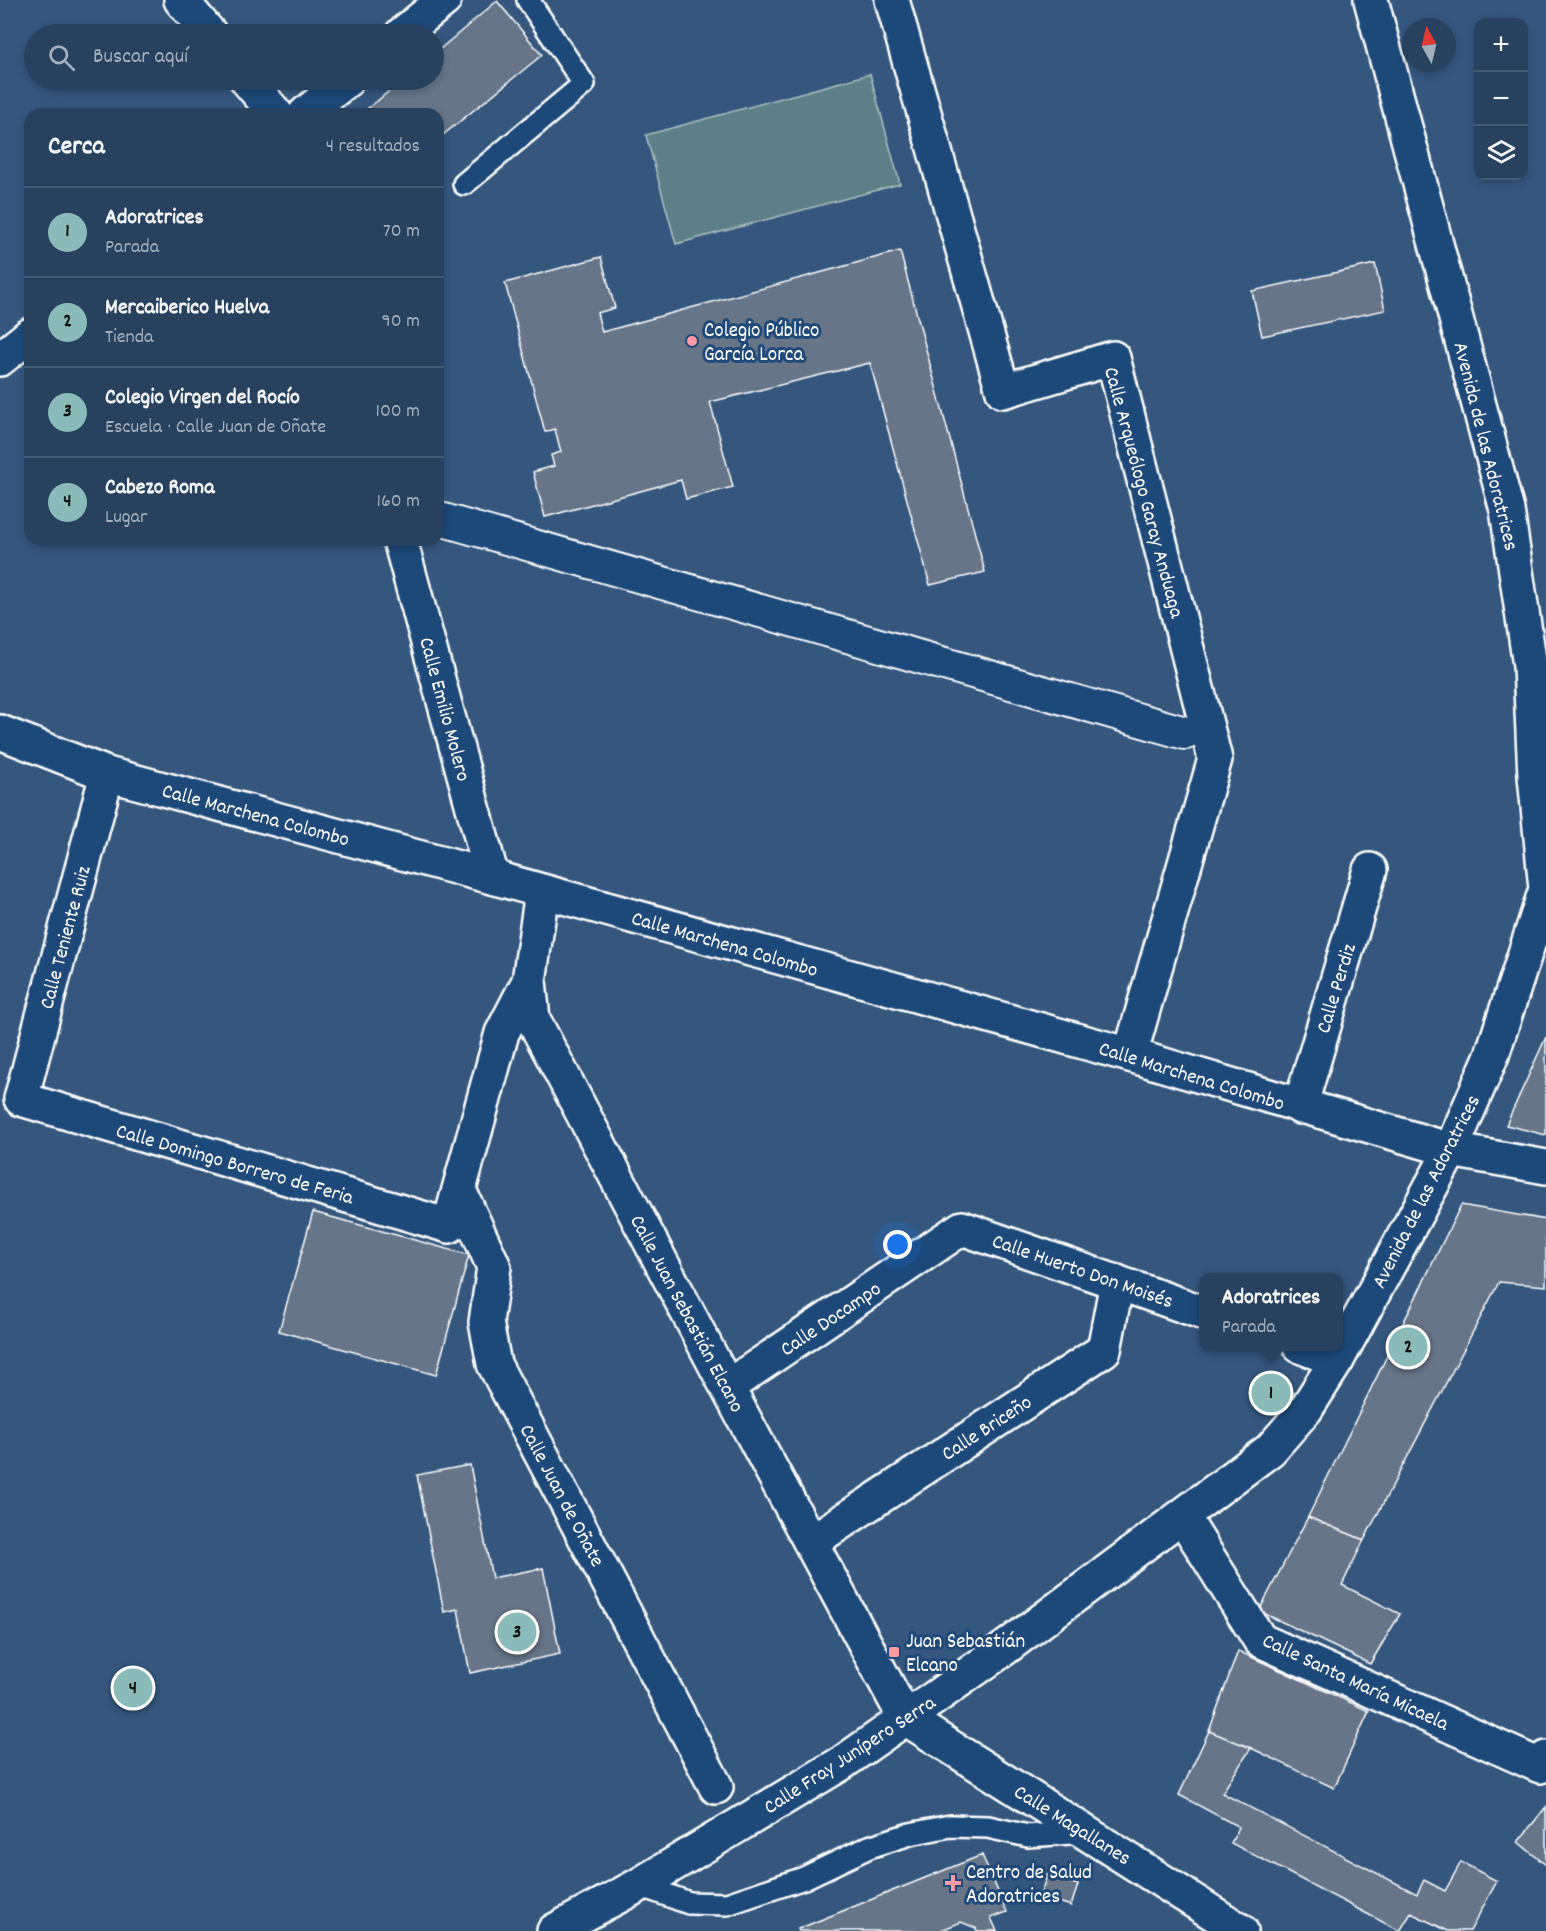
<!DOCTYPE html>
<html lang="es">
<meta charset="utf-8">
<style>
:root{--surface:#28415e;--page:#344c67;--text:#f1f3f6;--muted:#a5afbc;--line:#445a73;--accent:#8bbbb9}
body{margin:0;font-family:Dekko,sans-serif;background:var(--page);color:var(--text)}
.controls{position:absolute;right:18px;top:18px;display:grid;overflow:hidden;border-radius:12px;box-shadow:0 3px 9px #0003}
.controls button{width:54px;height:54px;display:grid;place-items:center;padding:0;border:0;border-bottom:2px solid var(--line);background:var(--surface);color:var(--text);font:30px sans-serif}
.compass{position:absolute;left:1402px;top:18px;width:54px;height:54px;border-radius:50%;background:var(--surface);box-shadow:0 3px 9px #0003;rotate:352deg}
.you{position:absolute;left:898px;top:1245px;width:21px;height:21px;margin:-15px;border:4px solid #fff;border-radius:50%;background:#1a73e8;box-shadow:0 0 0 9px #1a73e833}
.badge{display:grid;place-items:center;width:39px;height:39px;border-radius:50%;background:var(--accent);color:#111;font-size:20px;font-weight:700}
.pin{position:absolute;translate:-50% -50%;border:3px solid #fff;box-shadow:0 2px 6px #0006}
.popup{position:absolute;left:1199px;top:1273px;width:144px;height:78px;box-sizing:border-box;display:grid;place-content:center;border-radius:12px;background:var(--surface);filter:drop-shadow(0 2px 4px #0005);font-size:20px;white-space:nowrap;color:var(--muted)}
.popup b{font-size:22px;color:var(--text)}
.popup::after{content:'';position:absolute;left:50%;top:100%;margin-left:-12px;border:12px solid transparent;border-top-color:var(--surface)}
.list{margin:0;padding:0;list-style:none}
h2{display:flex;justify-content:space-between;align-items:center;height:78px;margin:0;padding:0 24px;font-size:26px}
h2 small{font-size:20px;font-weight:400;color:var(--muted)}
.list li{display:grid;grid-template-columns:39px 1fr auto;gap:18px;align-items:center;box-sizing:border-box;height:90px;padding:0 24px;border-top:2px solid var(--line)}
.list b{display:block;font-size:22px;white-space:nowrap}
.list p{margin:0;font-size:20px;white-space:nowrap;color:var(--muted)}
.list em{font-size:20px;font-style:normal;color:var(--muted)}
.icon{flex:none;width:33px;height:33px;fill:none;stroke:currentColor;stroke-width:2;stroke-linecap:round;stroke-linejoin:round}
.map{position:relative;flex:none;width:1546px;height:1931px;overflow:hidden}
.search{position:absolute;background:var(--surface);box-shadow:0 3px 9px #0003;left:24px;top:24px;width:420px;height:66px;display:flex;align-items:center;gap:15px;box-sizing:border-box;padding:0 21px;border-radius:33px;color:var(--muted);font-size:22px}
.panel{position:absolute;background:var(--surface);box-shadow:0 3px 9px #0003;left:24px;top:108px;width:420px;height:438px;border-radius:18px}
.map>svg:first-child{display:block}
.green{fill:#5c8085;stroke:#aec0c2;stroke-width:1.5}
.building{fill:#687488;stroke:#fff;stroke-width:1.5}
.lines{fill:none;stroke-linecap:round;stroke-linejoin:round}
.service-casing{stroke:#fff;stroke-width:26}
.pedestrian-casing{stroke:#fff;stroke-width:36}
.minor-casing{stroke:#fff;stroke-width:38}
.tertiary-casing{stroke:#fff;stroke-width:38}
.secondary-casing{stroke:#fff;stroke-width:38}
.service{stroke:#1f4a7a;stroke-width:21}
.pedestrian{stroke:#1f4a7a;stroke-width:32}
.minor{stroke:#1f4a7a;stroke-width:33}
.tertiary{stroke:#1f4a7a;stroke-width:33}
.secondary{stroke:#1f4a7a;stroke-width:33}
.poi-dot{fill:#ff9aa2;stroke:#1f4a7a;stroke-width:2}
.labels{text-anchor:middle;stroke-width:6;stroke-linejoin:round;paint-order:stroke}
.poi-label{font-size:21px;fill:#fff;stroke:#1f4a7a;text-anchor:start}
.street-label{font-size:21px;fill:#fff;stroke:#1f4a7a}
</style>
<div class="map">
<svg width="1546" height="1931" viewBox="0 0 1546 1931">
<rect width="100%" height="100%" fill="#35577e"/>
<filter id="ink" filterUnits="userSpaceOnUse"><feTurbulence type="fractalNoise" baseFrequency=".0167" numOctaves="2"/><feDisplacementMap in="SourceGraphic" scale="12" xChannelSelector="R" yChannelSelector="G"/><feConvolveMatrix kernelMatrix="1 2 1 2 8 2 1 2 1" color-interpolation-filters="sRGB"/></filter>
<g filter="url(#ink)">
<path class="green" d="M870 74 900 184 676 244 646 135Z"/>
<path class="building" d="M497 1 542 55 438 139V114H361L403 80H434V54Z
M900 251 985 572 930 585 870 363 710 402 733 487 686 499 681 480 545 517 533 472 554 466 551 455 561 452 555 429 545 432 505 283 601 257 615 308 597 313 602 332Z
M1375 264 1385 310 1262 336 1252 291Z
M1546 1037V1135L1506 1125Z
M1461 1205 1546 1220V1286L1499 1282 1364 1540 1308 1517Z
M313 1212 469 1255 436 1375 279 1331Z
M470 1465 492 1578 543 1568 560 1654 470 1673 458 1609 444 1612 417 1475Z
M1308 1517 1364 1540 1342 1585 1400 1614 1370 1664 1259 1611Z
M1238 1651 1369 1711 1334 1788 1251 1748 1209 1731Z
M1209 1731 1251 1748 1222 1793 1417 1894 1424 1880 1445 1891 1461 1862 1497 1881 1470 1931H1448L1411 1913 1400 1931 1231 1843 1239 1827 1179 1795Z
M1546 1807V1865L1518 1842Z
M982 1855 1007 1912 991 1918 997 1931H977L976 1928 961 1922 939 1931H799L798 1929Z
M1047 1875 1078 1885 1071 1906 1040 1896Z"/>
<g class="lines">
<defs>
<path id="service" d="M464 184 584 84 528 0
M639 1885 689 1903 727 1904 804 1878 869 1847 910 1834 950 1826 988 1827 1028 1836 1085 1832"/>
<path id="pedestrian" d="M440 519 1185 733"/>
<path id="minor" d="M181 0 210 34
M892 0 1003 391 1113 358 1215 759 1130 1055
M247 80 276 114
M400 540 492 877
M107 774 21 1099 449 1226 502 1033 529 981
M542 892 529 981 533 1019 727 1387 905 1718
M1300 1107 1370 870
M1451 1150 1546 1167
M459 1190 494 1267 486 1322 494 1364 716 1787
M1300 1346 1337 1360
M727 1387 962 1228 1204 1313
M1183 1517 1260 1640 1540 1766 1546 1758
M811 1542 1104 1350 1117 1282"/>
<path id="tertiary" d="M0 732 107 774 492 877 1130 1055 1451 1150"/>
<path id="secondary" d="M402 34 444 0
M305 114 347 80
M0 359 30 335
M905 1718 1241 1931
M554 1931 639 1885 842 1763 1001 1651 1270 1450 1306 1409 1337 1360 1451 1150 1492 1055 1546 889 1535 776 1530 666 1507 510 1371 0"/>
</defs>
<use href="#service" class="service-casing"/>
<use href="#pedestrian" class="pedestrian-casing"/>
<use href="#minor" class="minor-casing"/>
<use href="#tertiary" class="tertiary-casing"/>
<use href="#secondary" class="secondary-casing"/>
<use href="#service" class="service"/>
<use href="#pedestrian" class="pedestrian"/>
<use href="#minor" class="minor"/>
<use href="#tertiary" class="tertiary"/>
<use href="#secondary" class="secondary"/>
</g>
</g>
<g class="poi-dot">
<circle cx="692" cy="341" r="6"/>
<rect x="888" y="1646" width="12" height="12" rx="3"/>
<path d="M950 1874h6v6h6v6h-6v6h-6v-6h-6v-6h6z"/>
</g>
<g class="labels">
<g class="poi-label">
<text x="704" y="336">Colegio Público<tspan x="704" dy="24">García Lorca</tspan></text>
<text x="906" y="1647">Juan Sebastián<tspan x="906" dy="24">Elcano</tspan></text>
<text x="966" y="1878">Centro de Salud<tspan x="966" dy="24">Adoratrices</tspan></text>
</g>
<g class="street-label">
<text transform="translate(1487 446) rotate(76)" y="7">Avenida de las Adoratrices</text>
<text transform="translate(1145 492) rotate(75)" y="7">Calle Arqueólogo Garay Anduaga</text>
<text transform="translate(446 709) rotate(75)" y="7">Calle Emilio Molero</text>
<text transform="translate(256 814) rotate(15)" y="7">Calle Marchena Colombo</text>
<text transform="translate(64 937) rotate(-75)" y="7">Calle Teniente Ruiz</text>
<text transform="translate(725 943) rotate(16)" y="7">Calle Marchena Colombo</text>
<text transform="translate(1335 988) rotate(-73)" y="7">Calle Perdiz</text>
<text transform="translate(1192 1075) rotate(17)" y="7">Calle Marchena Colombo</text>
<text transform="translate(235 1163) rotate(16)" y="7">Calle Domingo Borrero de Feria</text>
<text transform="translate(1425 1191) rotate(-63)" y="7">Avenida de las Adoratrices</text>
<text transform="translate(1083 1270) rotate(19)" y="7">Calle Huerto Don Moisés</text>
<text transform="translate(688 1313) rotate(62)" y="7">Calle Juan Sebastián Elcano</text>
<text transform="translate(830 1318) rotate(-34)" y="7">Calle Docampo</text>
<text transform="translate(986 1427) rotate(-33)" y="7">Calle Briceño</text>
<text transform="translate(563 1495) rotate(62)" y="7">Calle Juan de Oñate</text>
<text transform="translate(1356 1681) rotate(25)" y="7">Calle Santa María Micaela</text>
<text transform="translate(849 1754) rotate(-33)" y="7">Calle Fray Junípero Serra</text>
<text transform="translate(1073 1824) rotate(32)" y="7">Calle Magallanes</text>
</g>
</g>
</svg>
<div class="controls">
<button>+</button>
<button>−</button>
<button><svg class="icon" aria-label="layers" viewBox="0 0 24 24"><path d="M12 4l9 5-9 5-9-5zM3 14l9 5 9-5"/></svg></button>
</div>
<svg class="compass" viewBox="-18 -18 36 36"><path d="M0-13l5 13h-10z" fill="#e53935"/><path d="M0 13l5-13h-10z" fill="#a5afbc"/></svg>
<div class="you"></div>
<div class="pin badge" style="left:1271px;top:1393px">1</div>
<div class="popup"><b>Adoratrices</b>Parada</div>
<div class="pin badge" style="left:1408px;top:1347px">2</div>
<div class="pin badge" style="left:517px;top:1632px">3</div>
<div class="pin badge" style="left:133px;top:1688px">4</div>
<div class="search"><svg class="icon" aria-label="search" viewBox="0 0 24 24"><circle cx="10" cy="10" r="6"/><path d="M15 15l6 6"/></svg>Buscar aquí</div>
<section class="panel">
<h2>Cerca<small>4 resultados</small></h2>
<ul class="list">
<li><span class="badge">1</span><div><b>Adoratrices</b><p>Parada</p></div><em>70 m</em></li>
<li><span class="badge">2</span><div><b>Mercaiberico Huelva</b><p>Tienda</p></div><em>90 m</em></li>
<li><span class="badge">3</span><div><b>Colegio Virgen del Rocío</b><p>Escuela · Calle Juan de Oñate</p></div><em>100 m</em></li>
<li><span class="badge">4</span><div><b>Cabezo Roma</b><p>Lugar</p></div><em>160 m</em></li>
</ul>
</section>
</div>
